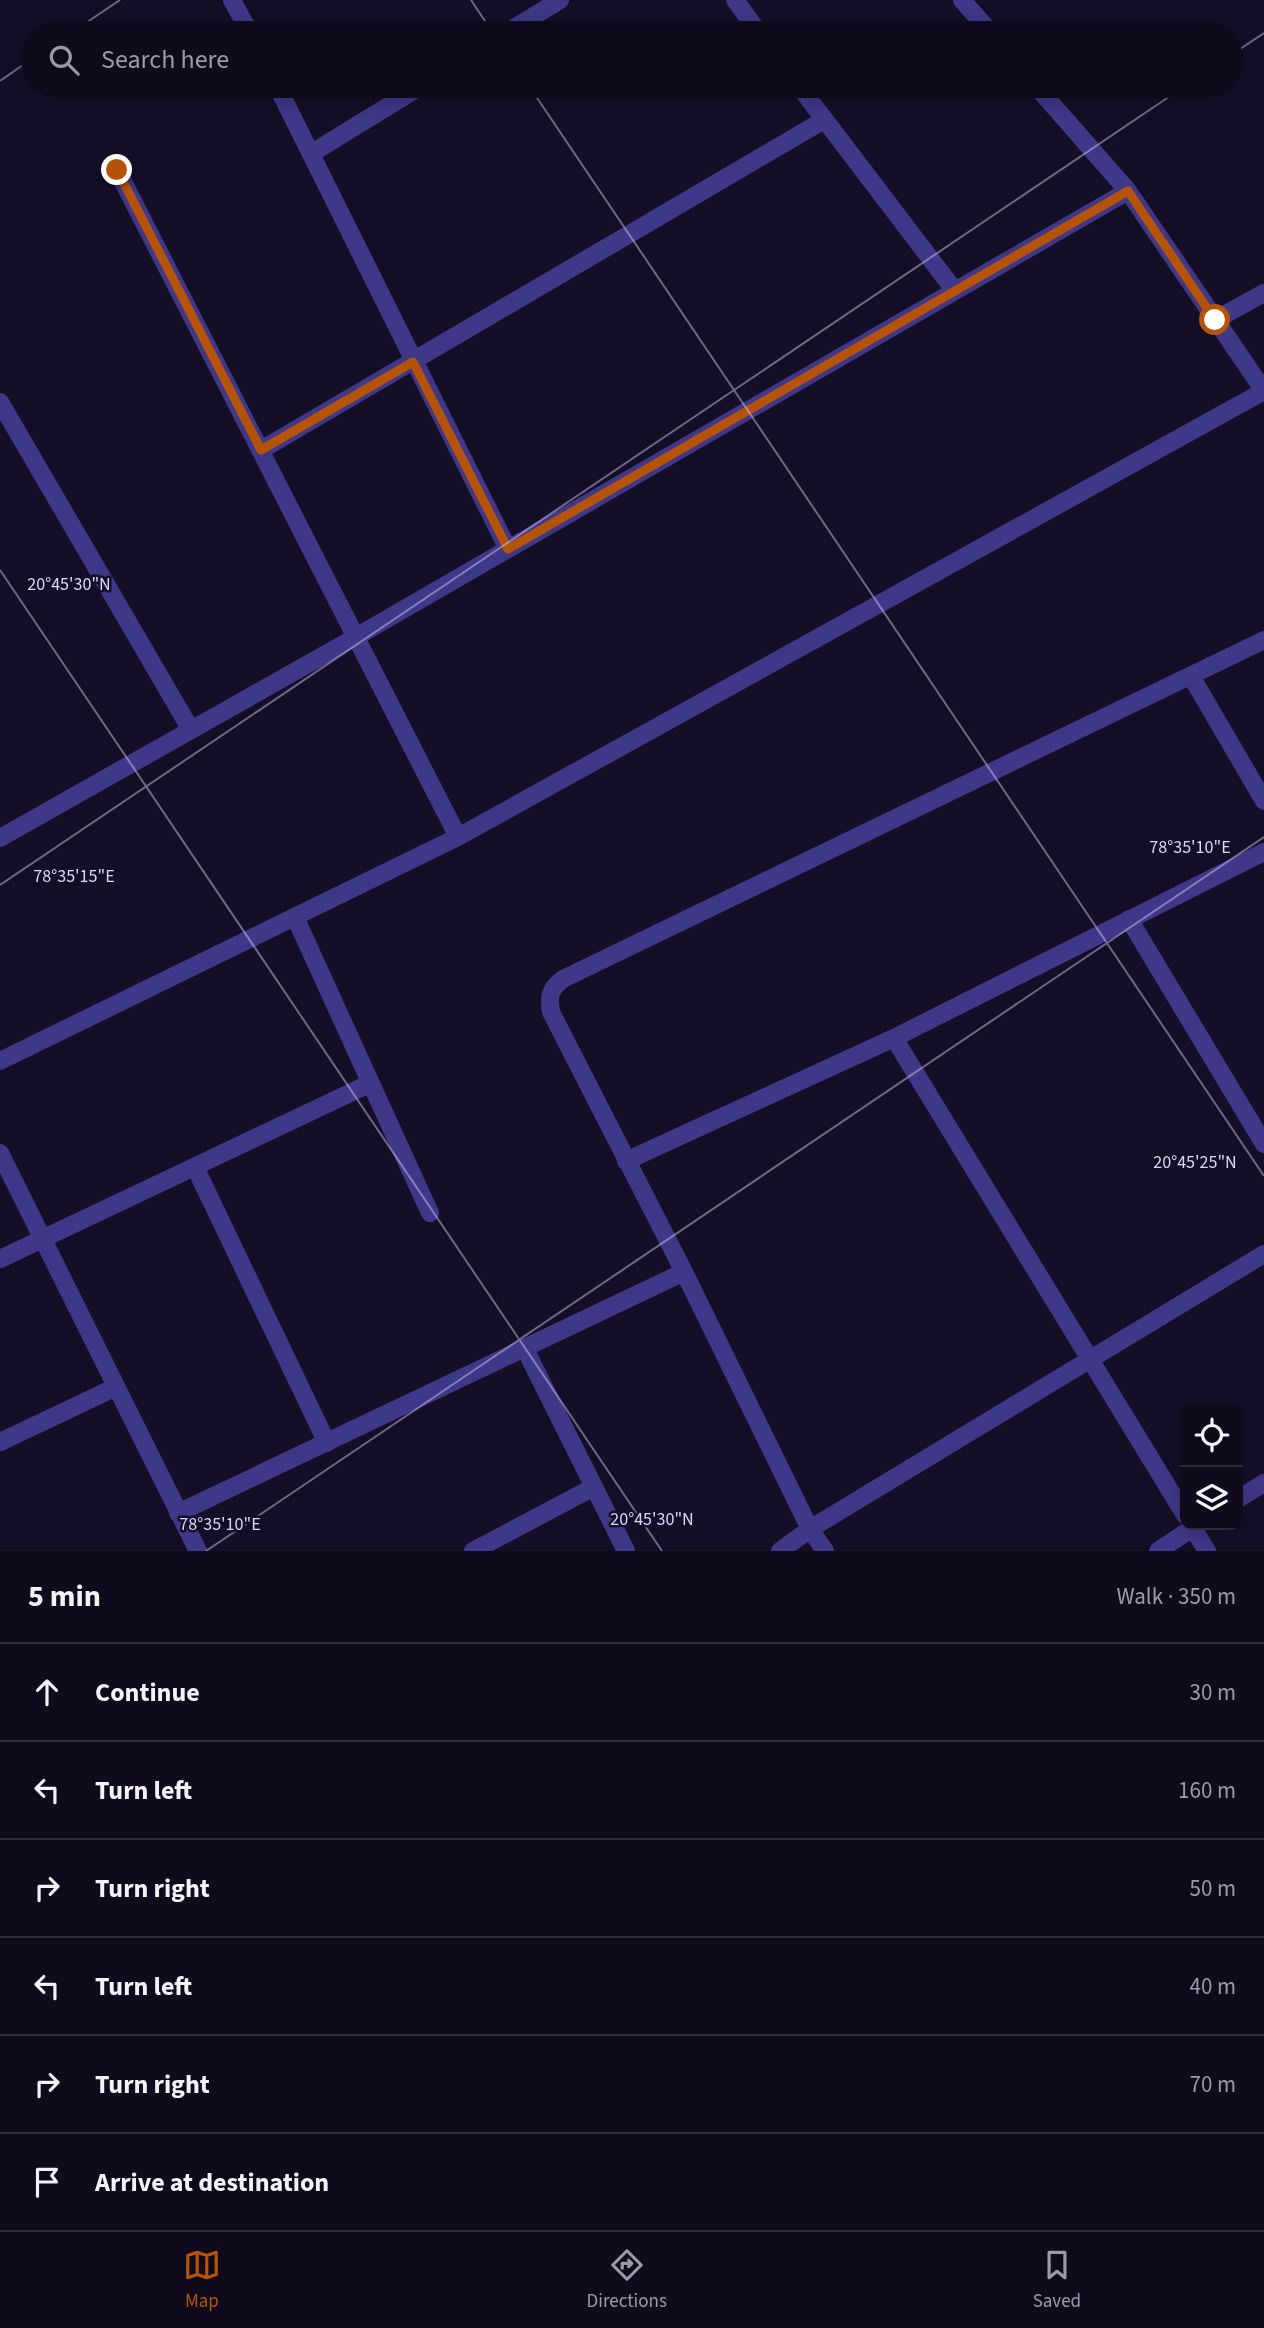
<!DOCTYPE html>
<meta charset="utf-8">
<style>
:root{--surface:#0f0b1d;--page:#181426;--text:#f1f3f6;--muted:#9b9ba4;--line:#2f2b3b;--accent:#b45309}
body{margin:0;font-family:"Source Sans 3",sans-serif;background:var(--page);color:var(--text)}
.controls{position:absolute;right:21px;bottom:21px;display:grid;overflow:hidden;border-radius:14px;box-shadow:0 4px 18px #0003}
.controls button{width:63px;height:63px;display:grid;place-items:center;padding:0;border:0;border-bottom:2px solid var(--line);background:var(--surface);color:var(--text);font:35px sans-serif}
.stop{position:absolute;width:21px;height:21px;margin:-16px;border:5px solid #b45309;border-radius:50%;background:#fff}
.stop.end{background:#b45309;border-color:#fff;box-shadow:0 2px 7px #0008}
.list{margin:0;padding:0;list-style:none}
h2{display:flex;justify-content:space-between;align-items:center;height:91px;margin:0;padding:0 28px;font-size:30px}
h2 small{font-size:23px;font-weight:400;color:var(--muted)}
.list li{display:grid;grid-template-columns:46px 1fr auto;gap:21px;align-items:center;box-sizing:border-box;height:98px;padding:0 28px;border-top:2px solid var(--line)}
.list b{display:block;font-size:26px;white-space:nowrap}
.list em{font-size:23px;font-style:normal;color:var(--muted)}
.icon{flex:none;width:38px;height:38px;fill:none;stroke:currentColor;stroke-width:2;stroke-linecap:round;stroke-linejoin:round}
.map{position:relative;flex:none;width:1264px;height:1551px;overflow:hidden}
.search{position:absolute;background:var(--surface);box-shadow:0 4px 18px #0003;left:21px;right:21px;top:21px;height:77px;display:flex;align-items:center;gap:18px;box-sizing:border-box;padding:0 24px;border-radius:38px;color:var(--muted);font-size:26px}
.sheet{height:679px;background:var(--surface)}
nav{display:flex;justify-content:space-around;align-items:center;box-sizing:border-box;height:98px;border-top:2px solid var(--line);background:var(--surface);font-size:19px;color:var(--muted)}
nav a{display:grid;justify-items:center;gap:4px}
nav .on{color:var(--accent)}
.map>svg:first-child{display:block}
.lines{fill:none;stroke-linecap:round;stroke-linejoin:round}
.minor{stroke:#3f3888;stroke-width:18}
.route{stroke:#b45309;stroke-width:9}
.ticks{fill:none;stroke:#dcd5ff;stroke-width:2;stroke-opacity:0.45}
.ticks-label{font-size:18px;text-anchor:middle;fill:#dcd5ff;stroke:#140f27;stroke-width:5;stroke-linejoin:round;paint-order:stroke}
</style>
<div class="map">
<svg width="1264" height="1551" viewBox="0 0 1264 1551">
<rect width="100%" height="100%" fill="#140f27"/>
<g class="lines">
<path class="minor" d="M232 0 250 33
M735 0 759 33
M962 0 991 33
M506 33 560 0
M277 86 508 549
M799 86 955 291
M1036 86 1128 191 1264 391
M312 153 421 86
M117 170C231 392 343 615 458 837
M1215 320 1264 293
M0 402 191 730
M261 450 824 120
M1191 676 1264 801
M0 838 354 638 1128 191
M295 917 430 1213
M1129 919 1264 1144
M894 1038 1185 1515
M0 1061 458 837 1264 391
M0 1153 198 1551
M626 1161 894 1038 1264 852
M195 1167 327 1443
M0 1259 371 1083
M525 1349 626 1551
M0 1442 116 1387
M1238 1499 1264 1483
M178 1513 684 1272
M1191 1525 1207 1551
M473 1551 594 1487
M780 1551 810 1529 1264 1254
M825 1551 810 1529 684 1272 551 1012C548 996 550 989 563 979L1264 640
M1158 1551 1197 1525"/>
</g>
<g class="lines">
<path class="route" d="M117 170 261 450 413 362 508 549 1128 191 1215 320"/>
</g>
<path class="ticks" d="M471 0 493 33M71 33 120 0M1231 55 1264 33M0 81 33 58M529 86 1264 1176M0 570 662 1551M0 885 1185 86M206 1551 1264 837"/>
<g class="ticks-label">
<text x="69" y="590">20°45'30"N</text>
<text x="1190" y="853">78°35'10"E</text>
<text x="74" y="882">78°35'15"E</text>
<text x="1195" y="1168">20°45'25"N</text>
<text x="652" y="1525">20°45'30"N</text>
<text x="220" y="1530">78°35'10"E</text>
</g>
</svg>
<div class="controls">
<button><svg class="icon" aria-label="locate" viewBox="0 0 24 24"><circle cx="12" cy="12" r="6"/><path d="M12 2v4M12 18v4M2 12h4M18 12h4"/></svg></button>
<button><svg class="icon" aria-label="layers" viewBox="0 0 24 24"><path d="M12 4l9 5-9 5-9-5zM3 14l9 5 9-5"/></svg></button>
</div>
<div class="stop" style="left:1215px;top:320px"></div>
<div class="stop end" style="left:117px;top:170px"></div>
<div class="search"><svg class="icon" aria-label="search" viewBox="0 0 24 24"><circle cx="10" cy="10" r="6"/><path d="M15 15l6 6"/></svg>Search here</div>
</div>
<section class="sheet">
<h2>5 min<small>Walk · 350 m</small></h2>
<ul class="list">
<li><svg class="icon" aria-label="ahead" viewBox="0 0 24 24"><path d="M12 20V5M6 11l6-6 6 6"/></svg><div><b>Continue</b></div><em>30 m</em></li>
<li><svg class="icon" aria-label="left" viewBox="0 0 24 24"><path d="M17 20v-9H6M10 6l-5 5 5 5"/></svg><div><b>Turn left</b></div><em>160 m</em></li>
<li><svg class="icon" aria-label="right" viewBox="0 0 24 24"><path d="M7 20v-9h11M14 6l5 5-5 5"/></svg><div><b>Turn right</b></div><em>50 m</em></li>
<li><svg class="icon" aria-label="left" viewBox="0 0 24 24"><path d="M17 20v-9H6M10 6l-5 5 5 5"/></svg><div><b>Turn left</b></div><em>40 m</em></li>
<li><svg class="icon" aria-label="right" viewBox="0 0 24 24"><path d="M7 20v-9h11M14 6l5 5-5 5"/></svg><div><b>Turn right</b></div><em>70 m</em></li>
<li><svg class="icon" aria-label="arrive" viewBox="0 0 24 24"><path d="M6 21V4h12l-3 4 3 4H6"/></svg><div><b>Arrive at destination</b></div></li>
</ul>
</section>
<nav>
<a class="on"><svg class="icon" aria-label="map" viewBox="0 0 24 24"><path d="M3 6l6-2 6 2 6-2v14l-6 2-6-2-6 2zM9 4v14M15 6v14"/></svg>Map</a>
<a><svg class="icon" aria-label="directions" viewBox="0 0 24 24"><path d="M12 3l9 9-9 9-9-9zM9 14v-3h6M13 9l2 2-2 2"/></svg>Directions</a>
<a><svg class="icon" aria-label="saved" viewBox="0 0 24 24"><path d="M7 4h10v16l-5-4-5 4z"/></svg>Saved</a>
</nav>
